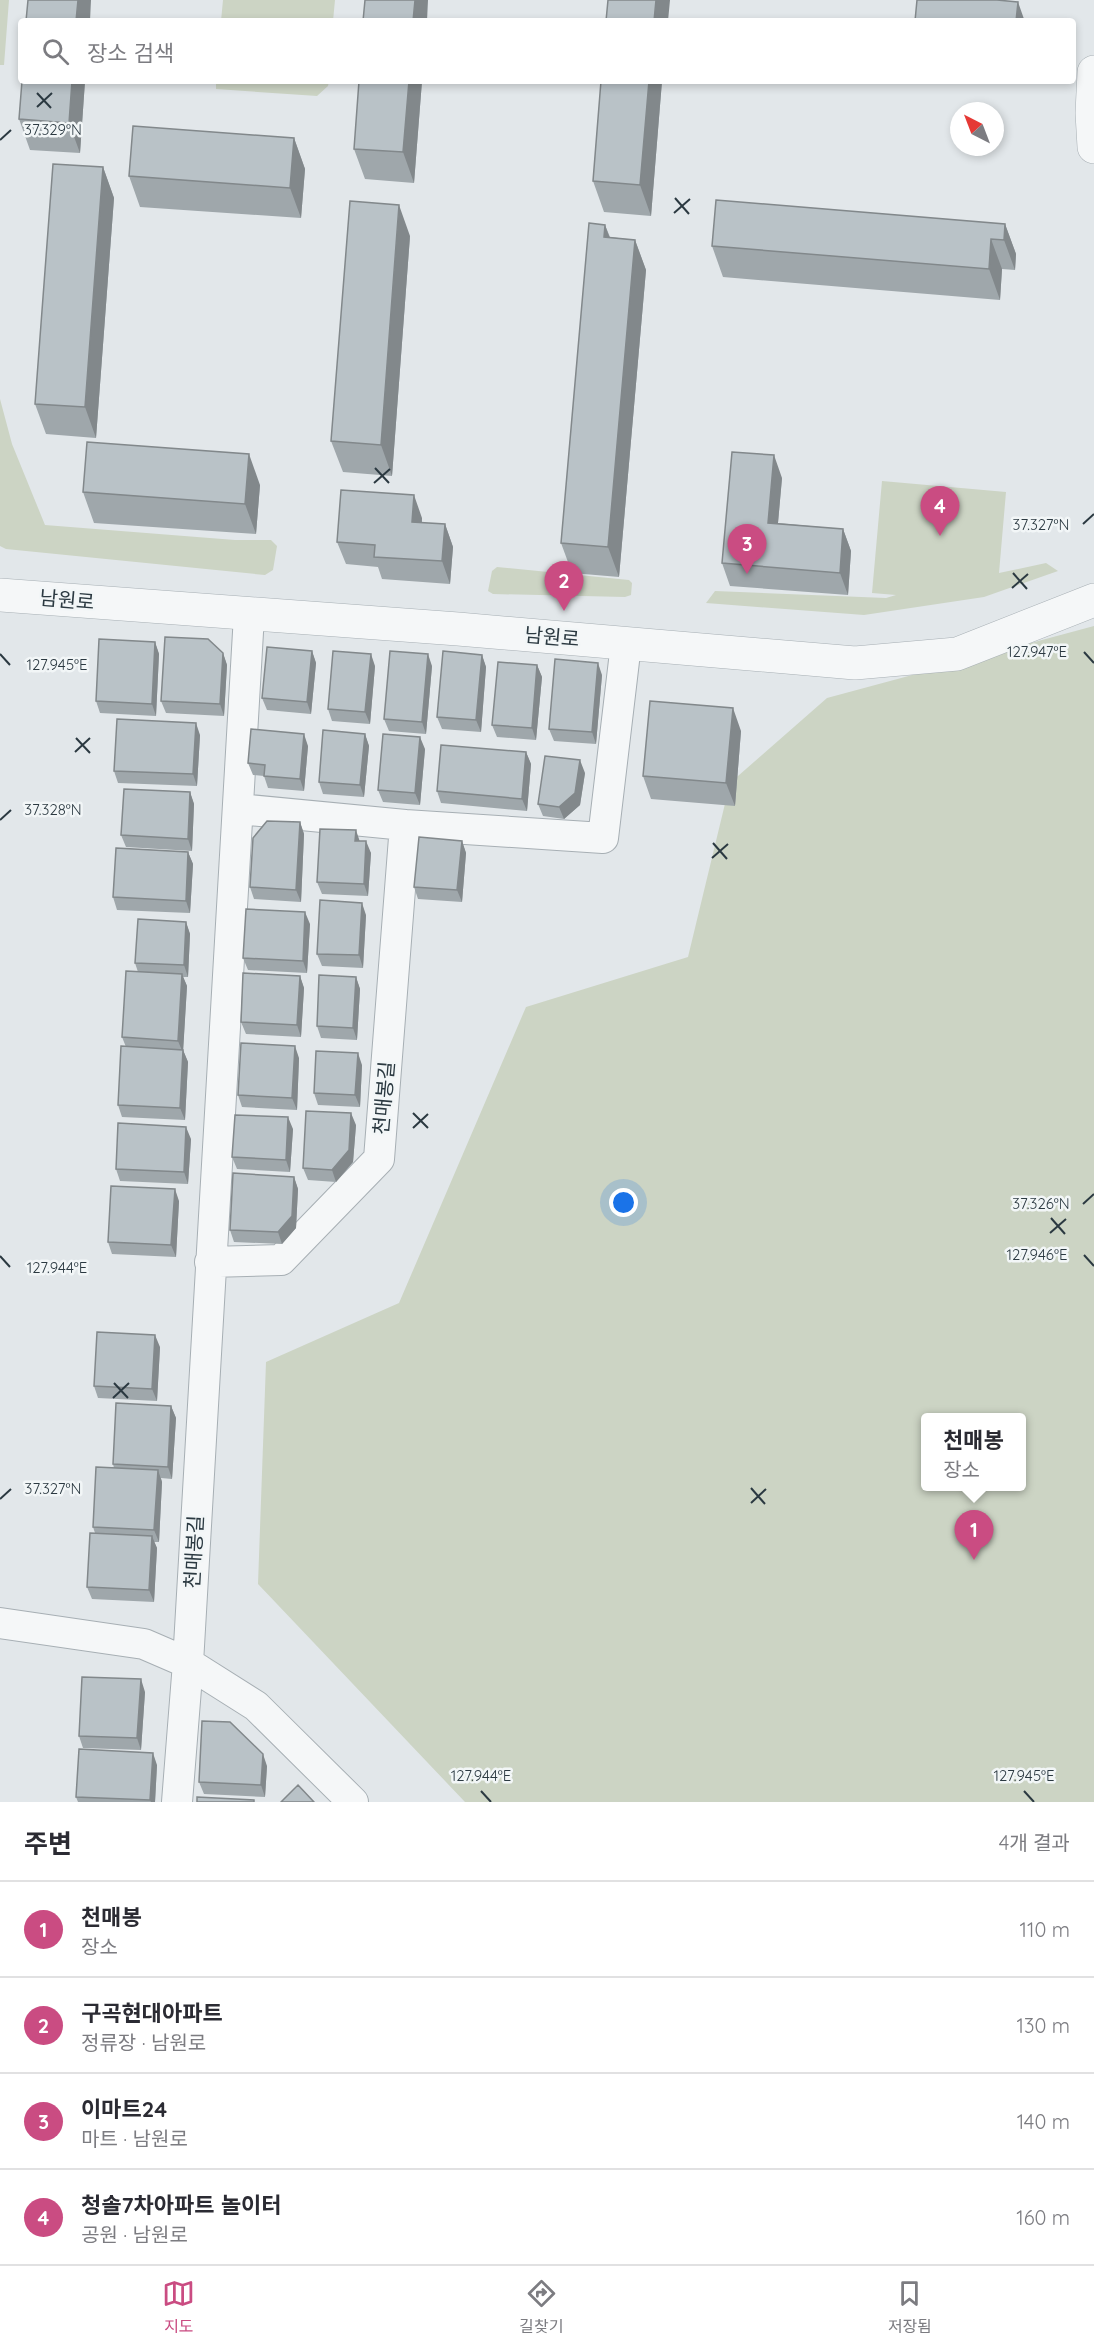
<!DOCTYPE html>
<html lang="ko">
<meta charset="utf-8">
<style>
:root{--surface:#fff;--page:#f2f2f3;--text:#2b2b33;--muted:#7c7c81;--line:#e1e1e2;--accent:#ca4c82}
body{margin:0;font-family:Quicksand,"Noto Sans KR",sans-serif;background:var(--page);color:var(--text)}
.compass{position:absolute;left:950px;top:102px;width:54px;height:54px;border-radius:50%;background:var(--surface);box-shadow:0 3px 9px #0003;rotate:318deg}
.you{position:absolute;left:624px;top:1203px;width:21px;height:21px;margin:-15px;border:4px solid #fff;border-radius:50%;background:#1a73e8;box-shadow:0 0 0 9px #1a73e833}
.badge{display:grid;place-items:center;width:39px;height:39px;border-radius:50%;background:var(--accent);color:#fff;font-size:20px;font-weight:700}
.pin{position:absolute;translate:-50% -50px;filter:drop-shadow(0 2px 3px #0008)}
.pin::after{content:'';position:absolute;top:32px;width:21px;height:18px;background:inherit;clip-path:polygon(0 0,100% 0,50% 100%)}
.popup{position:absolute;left:921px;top:1413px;width:105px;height:78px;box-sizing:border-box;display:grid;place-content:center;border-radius:6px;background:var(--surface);filter:drop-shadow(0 2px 4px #0005);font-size:20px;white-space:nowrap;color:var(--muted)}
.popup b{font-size:22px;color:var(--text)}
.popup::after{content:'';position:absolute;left:50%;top:100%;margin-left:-12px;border:12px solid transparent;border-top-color:var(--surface)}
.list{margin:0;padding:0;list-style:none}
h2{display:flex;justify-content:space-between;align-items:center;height:78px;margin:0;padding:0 24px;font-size:26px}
h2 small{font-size:20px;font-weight:400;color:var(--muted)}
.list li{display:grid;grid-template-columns:39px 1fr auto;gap:18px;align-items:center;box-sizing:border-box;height:96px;padding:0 24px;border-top:2px solid var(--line)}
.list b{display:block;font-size:22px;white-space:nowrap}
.list p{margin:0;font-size:20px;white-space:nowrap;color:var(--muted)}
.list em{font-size:20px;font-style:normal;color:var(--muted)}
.icon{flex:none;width:33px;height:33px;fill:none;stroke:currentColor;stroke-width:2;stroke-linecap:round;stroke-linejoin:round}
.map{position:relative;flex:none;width:1094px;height:1802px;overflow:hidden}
.search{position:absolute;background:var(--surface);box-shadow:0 3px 9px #0003;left:18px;right:18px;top:18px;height:66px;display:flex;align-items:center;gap:15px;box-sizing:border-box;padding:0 21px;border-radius:6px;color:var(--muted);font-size:22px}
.sheet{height:462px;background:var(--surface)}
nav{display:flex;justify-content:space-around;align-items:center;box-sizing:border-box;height:84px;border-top:2px solid var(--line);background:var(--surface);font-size:16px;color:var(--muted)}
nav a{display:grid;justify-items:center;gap:3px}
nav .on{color:var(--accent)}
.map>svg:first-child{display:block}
.green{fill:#ccd4c4;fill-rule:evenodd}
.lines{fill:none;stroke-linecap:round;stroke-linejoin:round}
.minor-casing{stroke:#a7afb4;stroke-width:32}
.tertiary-casing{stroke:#a7afb4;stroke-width:34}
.minor{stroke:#f5f7f8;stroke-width:30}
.tertiary{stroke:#f5f7f8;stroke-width:33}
.wall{fill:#9fa7ab}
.shaded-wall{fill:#82888b}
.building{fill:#b9c2c7;stroke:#82888b;stroke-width:1.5}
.ticks{fill:none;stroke:#2b3941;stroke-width:2}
.labels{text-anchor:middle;stroke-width:5;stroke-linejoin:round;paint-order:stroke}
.street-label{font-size:20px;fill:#2b3941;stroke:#f2f6f7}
.ticks-label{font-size:15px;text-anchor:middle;fill:#2b3941;stroke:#f2f6f7;stroke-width:5;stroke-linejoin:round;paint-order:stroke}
</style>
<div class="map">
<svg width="1094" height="1802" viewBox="0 0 1094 1802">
<rect width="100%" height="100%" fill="#e2e7ea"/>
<path class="green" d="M0 0H9L4 65H0Z
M223 0H335L333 21H221Z
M216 81H329L328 86 317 96 216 89Z
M0 399 12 444 45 525 235 540H271L277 546 273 570 265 575 6 549 0 546Z
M882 481 1006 492 999 573 1046 563 1058 571 984 597 864 615 706 603 715 591 886 598 896 595 872 593Z
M497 567 629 580 632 583 631 595 625 597 493 594 488 591 492 571Z
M1094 626V1802H465L258 1584 266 1362 399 1303 526 1007 688 957 730 783 827 698ZM926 1418H1022V1486H926Z"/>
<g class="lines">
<defs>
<path id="minor" d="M405 825 603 838 626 644
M210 1262 281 1260 379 1159 405 825 239 809
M0 1623 144 1644 188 1663 256 1706 353 1802
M177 1802 188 1663 249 615"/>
<path id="tertiary" d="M1094 72 1092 113 1094 147
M0 595 458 629 855 663 957 654 1094 600"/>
</defs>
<use href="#minor" class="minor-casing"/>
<use href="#tertiary" class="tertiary-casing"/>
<use href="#minor" class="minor"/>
<use href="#tertiary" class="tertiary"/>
</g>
<path class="wall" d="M22 81H85L80 153 30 150 19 119Z
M422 81 414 183 365 179 354 149Z
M601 81H662L651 216 604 212 593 181Z
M294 138 305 169 301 218 140 207 129 176Z
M103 167 114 198 96 438 46 434 35 404Z
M1005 224 1016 254 1015 270 1002 269 1000 300 723 277 712 246Z
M605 225 610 237 635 240 646 270 619 577 572 573 561 543Z
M410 236 392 476 343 472 331 441Z
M782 478 778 523 843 529 851 551 848 595 730 586 722 563Z
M260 485 256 534 94 523 83 492Z
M422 518V523L445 524 453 547 450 584 382 579 378 567 346 564 337 542Z
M155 642 159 654 156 716 100 713 96 701Z
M312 651 316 663 311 714 267 710 262 698Z
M223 653 227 665 224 716 166 713 161 701Z
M482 655 486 667 481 732 442 729 437 717Z
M537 665 542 677 536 740 497 737 492 725Z
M375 666 370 724 332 721 328 709Z
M432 666 426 734 389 731 384 719Z
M602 675 596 744 554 741 549 729Z
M741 731 735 806 651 799 643 776Z
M365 734 369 746 364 797 323 794 319 782Z
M200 735 197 786 118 783 114 771Z
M308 746 304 791 268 788 264 776 253 775 248 763Z
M425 749 420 805 383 802 378 790Z
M526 752 531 764 527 811 441 803 437 791Z
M585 773 580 805 564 819 543 816 538 804Z
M190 792 194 804 192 851 126 847 121 835Z
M300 822 304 834 301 902 254 899 250 887Z
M360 841 371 853 368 896 322 894 317 882Z
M462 841 466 853 462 902 418 899 414 887Z
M188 852 193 864 190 913 117 910 113 897Z
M366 915 363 968 322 966 317 954Z
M186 922 190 934 188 977H183L187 986 183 1050 188 1062 185 1120 122 1117 118 1105 126 1047 122 1037 138 972 135 963Z
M310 924 307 973 248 970 243 958Z
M300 976 304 988 301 1037 246 1034 241 1022Z
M356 977 360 989 357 1040 321 1038 317 1026Z
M299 1058 297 1110 242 1107 238 1095Z
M362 1065 360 1107 318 1105 314 1093Z
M356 1125 353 1162 336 1182 308 1180 303 1168Z
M293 1129 290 1172 237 1169 232 1157Z
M191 1139 188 1184 120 1181 116 1169Z
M294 1177 298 1189 296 1228 282 1244 234 1242 230 1230Z
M179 1201 176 1257 112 1254 108 1242Z
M160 1347 157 1401 98 1398 94 1386Z
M171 1406 176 1418 172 1479 161 1478 162 1482 159 1542H154L157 1548 154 1602 92 1599 87 1587 95 1533 93 1527 114 1468 113 1464Z
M145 1692 141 1750 83 1748 79 1736Z
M157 1765 155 1802H78L76 1797Z
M267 1766 265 1797 204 1794 199 1782Z"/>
<path class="shaded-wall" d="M78 0H91L90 21H76Z
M415 0H428L427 21H413Z
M656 0H670L668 21H654Z
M1018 2 1024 19V21H1016Z
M72 81H85L80 153 69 123Z
M409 81H422L414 183 403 152Z
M649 81H662L651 216 640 185Z
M294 138 305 169 301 218 290 188Z
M103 167 114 198 96 438 85 407Z
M399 205 410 236 392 476 381 445Z
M1005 224 1016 254 1015 270 1004 240Z
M605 225 616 255 604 237Z
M991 239 1002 269 1000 300 989 269Z
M635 240 646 270 619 577 608 547Z
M249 454 260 485 256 534 245 504Z
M774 455 782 478 776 545 768 523Z
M414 495 422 518 420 544 412 522Z
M445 524 453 547 450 584 442 561Z
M843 529 851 551 848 595 840 573Z
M155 642 159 654 156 716 152 704Z
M312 651 316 663 311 714 307 702Z
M223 653 227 665 224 716 220 704Z
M371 654 375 666 370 724 365 712Z
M428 654 432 666 426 734 422 722Z
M482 655 486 667 481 732 476 720Z
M598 663 602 675 596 744 592 732Z
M537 665 542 677 536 740 532 728Z
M733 708 741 731 735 806 726 783Z
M196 723 200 735 197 786 193 774Z
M304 734 308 746 304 791 300 779Z
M365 734 369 746 364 797 360 785Z
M420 737 425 749 420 805 415 793Z
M526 752 531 764 527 811 522 799Z
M580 760 585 773 580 805 564 819 559 807Z
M190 792 194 804 192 851 188 839Z
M300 822 304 834 301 902 296 890Z
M356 830 360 842 355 841Z
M366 841 371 853 368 896 364 884Z
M462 841 466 853 462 902 457 890Z
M188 852 193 864 190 913 186 901Z
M362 903 366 915 363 968 359 955Z
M305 912 310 924 307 973 303 961Z
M186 922 190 934 188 977 184 965Z
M182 974 187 986 183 1053 178 1041Z
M300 976 304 988 301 1037 297 1025Z
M356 977 360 989 357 1040 353 1028Z
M295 1046 299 1058 297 1110 292 1098Z
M183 1050 188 1062 185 1120 180 1108Z
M358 1053 362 1065 360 1107 355 1095Z
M351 1113 356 1125 353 1162 336 1182 332 1170Z
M288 1117 293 1129 290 1172 286 1160Z
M186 1127 191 1139 188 1184 184 1172Z
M294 1177 298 1189 296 1228 282 1244 278 1232Z
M175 1189 179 1201 176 1257 171 1245Z
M155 1335 160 1347 157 1401 152 1389Z
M171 1406 176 1418 172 1479 168 1467Z
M158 1470 162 1482 159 1542 154 1530Z
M152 1536 157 1548 154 1602 149 1590Z
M141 1679 145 1692 141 1750 137 1738Z
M153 1753 157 1765 155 1802H151L150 1800Z
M263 1754 267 1766 265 1797 261 1785Z"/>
<path class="building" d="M28 0H78L76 21H26Z
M365 0H415L413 21H363Z
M608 0H656L654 21H606Z
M917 0H997L1018 2 1016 21H915Z
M22 81H72L69 123 19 119Z
M359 81H409L403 152 354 149Z
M601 81H649L640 185 593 181Z
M133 126 294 138 290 188 129 176Z
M53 164 103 167 85 407 35 404Z
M716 200 1005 224 1004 240 991 239 989 269 712 246Z
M350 201 399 205 381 445 331 441Z
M589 223 605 225 604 237 635 240 608 547 561 543Z
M87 442 249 454 245 504 83 492Z
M732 452 774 455 768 523 843 529 840 573 722 563Z
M341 490 414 495 412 522 445 524 442 561 374 557 375 545 337 542Z
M165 637 208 639 223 653 220 704 161 701Z
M99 639 155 642 152 704 96 701Z
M267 647 312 651 307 702 262 698Z
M333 651 371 654 365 712 328 709Z
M390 651 428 654 422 722 384 719Z
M443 651 482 655 476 720 437 717Z
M555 659 598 663 592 732 549 729Z
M498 662 537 665 532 728 492 725Z
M650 701 733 708 726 783 643 776Z
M117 719 196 723 193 774 114 771Z
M251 729 304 734 300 779 264 776 265 765 248 763Z
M323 730 365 734 360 785 319 782Z
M383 734 420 737 415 793 378 790Z
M441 745 526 752 522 799 437 791Z
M545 756 580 760 575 793 559 807 538 804Z
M124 789 190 792 188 839 121 835Z
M267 821 300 822 296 890 250 887 253 838Z
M320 829 356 830 355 841H366L364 884 317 882Z
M419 837 462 841 457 890 414 887Z
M116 848 188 852 186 901 113 897Z
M320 900 362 903 359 955 317 954Z
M246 909 305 912 303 961 243 958Z
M138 919 186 922 184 965 135 963Z
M126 971 182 974 178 1041 122 1037Z
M243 973 300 976 297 1025 241 1022Z
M319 975 356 977 353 1028 317 1026Z
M241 1043 295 1046 292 1098 238 1095Z
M121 1046 183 1050 180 1108 118 1105Z
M316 1051 358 1053 355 1095 314 1093Z
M306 1111 351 1113 349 1150 332 1170 303 1168Z
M235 1115 288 1117 286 1160 232 1157Z
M118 1123 186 1127 184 1172 116 1169Z
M233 1173 294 1177 292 1216 278 1232 230 1230Z
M111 1186 175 1189 171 1245 108 1242Z
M97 1332 155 1335 152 1389 94 1386Z
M116 1403 171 1406 168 1467 113 1464Z
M96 1467 158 1470 154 1530 93 1527Z
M90 1533 152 1536 149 1590 87 1587Z
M82 1677 141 1679 137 1738 79 1736Z
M202 1721 230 1722 263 1754 261 1785 199 1782Z
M79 1749 153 1753 150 1800 76 1797Z
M298 1785 314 1802H281Z
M197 1797 254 1800V1802H197Z"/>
<path class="ticks" d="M37 93 51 108M37 107 52 93M0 140 11 130M675 198 689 214M674 213 690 199M375 468 389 483M374 483 390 469M1083 524 1094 514M1013 573 1027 589M1012 588 1028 574M1084 652 1094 663M0 654 10 665M76 738 90 753M75 752 90 738M0 820 11 810M713 843 727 859M712 858 728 844M413 1113 428 1128M413 1128 428 1114M1083 1204 1094 1194M1051 1218 1065 1234M1050 1233 1066 1219M1084 1255 1094 1266M0 1256 10 1267M114 1383 128 1398M113 1398 129 1383M751 1488 765 1504M0 1499 11 1489M751 1503 766 1489M481 1791 491 1802M1024 1791 1034 1802"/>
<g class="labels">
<g class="street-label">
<text transform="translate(67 600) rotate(5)" y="7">남원로</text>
<text transform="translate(552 637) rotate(5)" y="7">남원로</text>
<text transform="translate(384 1098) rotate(-85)" y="7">천매봉길</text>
<text transform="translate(194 1552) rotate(-87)" y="7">천매봉길</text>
</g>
</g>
<g class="ticks-label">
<text x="53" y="135">37.329°N</text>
<text x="1041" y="530">37.327°N</text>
<text x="1037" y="657">127.947°E</text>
<text x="57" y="670">127.945°E</text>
<text x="53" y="815">37.328°N</text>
<text x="1041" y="1209">37.326°N</text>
<text x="1037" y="1260">127.946°E</text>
<text x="57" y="1273">127.944°E</text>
<text x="53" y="1494">37.327°N</text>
<text x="481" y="1781">127.944°E</text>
<text x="1024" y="1781">127.945°E</text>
</g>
</svg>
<svg class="compass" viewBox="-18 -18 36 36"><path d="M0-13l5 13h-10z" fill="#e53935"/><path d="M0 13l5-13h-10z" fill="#7c7c81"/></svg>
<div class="you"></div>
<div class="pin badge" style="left:974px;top:1560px">1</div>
<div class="popup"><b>천매봉</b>장소</div>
<div class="pin badge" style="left:564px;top:611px">2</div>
<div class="pin badge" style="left:747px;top:574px">3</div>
<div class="pin badge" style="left:940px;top:536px">4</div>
<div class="search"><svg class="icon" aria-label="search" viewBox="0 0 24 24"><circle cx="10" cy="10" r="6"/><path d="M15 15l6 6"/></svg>장소 검색</div>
</div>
<section class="sheet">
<h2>주변<small>4개 결과</small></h2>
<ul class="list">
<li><span class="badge">1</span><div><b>천매봉</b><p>장소</p></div><em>110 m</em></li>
<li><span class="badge">2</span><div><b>구곡현대아파트</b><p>정류장 · 남원로</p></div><em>130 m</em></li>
<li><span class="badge">3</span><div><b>이마트24</b><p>마트 · 남원로</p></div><em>140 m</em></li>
<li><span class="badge">4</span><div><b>청솔7차아파트 놀이터</b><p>공원 · 남원로</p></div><em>160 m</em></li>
</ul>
</section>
<nav>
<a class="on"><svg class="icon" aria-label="map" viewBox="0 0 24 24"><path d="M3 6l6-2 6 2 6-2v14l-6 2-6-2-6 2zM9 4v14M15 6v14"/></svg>지도</a>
<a><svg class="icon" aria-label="directions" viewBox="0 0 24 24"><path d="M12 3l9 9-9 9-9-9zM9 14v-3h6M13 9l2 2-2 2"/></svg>길찾기</a>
<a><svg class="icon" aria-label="saved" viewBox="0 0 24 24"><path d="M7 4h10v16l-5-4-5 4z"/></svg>저장됨</a>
</nav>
